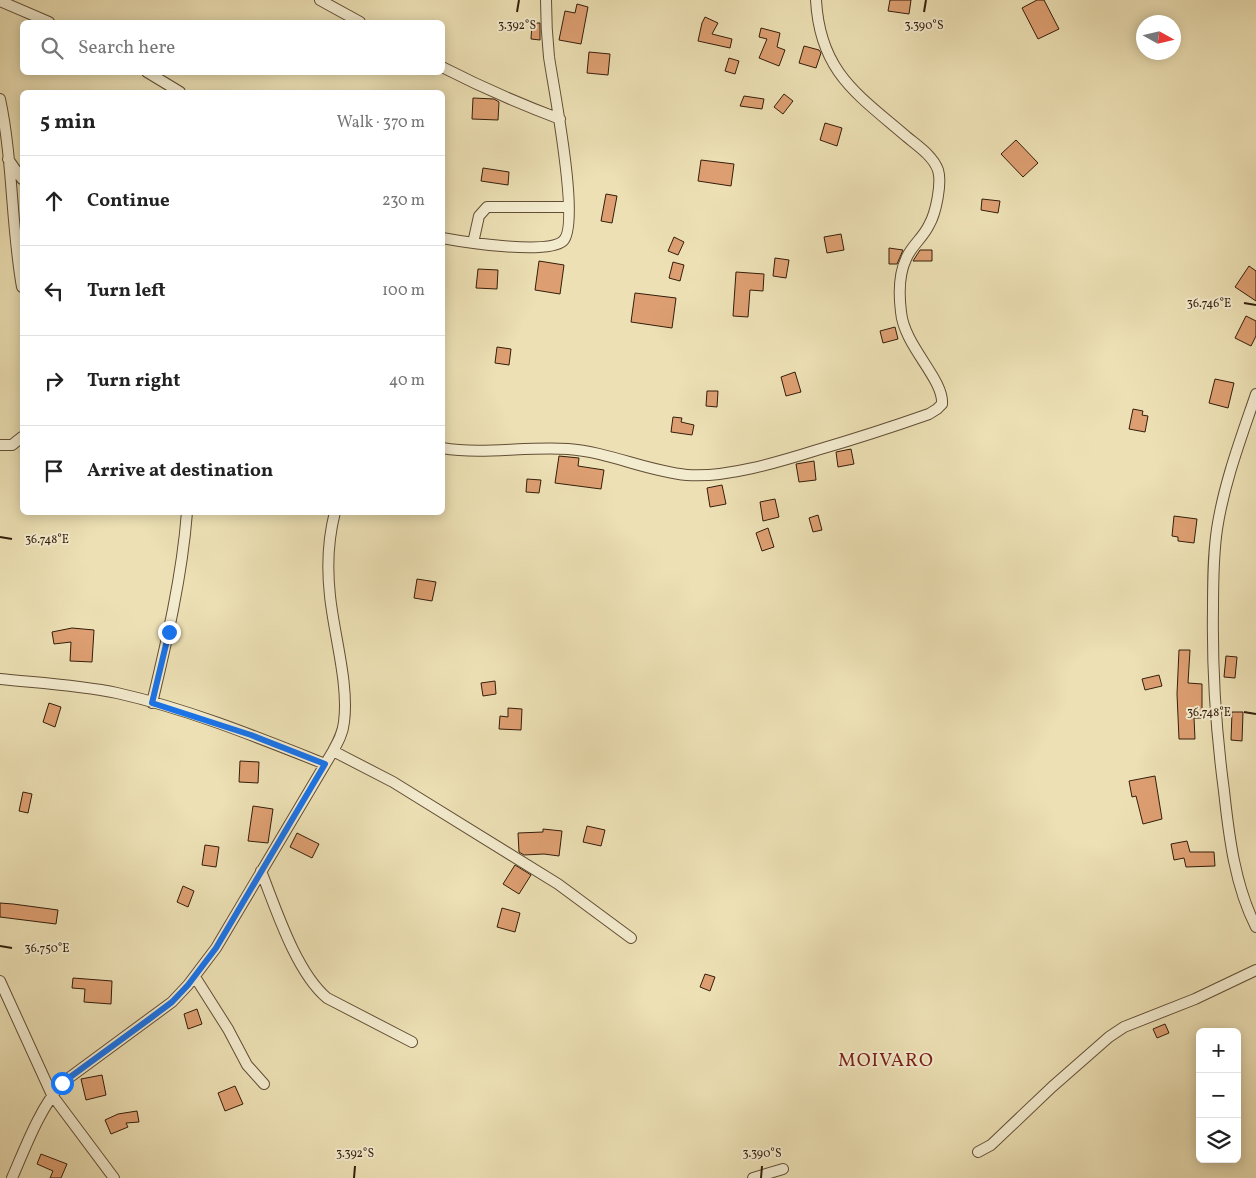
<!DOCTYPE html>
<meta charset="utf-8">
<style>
:root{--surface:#fff;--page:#f2f2f2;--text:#222;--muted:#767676;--line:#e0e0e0}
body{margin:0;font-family:Vollkorn,serif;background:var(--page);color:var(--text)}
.controls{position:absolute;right:15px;bottom:15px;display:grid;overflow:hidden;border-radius:8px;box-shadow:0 2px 12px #0003}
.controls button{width:45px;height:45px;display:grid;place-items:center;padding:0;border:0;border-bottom:1px solid var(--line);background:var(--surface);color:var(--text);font:25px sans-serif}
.compass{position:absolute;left:1136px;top:15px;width:45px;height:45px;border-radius:50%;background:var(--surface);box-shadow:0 2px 12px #0003;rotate:98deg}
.stop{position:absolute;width:15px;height:15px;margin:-11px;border:4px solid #1a73e8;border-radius:50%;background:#fff}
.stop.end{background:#1a73e8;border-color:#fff;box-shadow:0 1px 5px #0008}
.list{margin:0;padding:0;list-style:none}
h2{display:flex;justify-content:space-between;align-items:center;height:65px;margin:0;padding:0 20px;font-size:21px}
h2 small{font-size:16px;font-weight:400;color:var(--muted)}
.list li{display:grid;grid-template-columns:32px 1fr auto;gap:15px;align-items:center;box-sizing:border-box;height:90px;padding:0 20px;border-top:1px solid var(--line)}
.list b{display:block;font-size:19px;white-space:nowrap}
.list em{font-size:16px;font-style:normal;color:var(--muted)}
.icon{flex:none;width:28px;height:28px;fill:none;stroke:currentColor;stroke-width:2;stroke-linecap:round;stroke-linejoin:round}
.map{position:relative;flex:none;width:1256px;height:1178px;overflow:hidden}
.search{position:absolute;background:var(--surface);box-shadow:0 2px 12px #0003;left:20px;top:20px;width:425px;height:55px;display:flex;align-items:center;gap:12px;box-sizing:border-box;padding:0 18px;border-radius:8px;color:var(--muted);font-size:19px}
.panel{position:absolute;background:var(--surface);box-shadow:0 2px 12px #0003;left:20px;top:90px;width:425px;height:425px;border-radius:8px}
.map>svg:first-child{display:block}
.building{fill:#dd9f71;stroke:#341d0b}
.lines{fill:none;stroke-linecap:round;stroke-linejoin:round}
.street-casing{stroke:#624e35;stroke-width:12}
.street{stroke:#f3ebce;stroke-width:10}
.route{stroke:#1a73e8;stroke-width:6}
.ticks{fill:none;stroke:#341d0b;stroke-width:2}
.labels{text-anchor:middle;stroke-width:4;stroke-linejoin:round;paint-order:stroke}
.neighbourhood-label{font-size:19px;letter-spacing:1px;fill:#7a1f14;stroke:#f3ebce}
.ticks-label{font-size:12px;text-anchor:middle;fill:#341d0b;stroke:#f3ebce;stroke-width:4;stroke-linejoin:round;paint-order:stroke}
</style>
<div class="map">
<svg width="1256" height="1178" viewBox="0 0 1256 1178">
<rect width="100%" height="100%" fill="#ece0b4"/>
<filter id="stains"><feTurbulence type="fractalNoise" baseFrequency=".004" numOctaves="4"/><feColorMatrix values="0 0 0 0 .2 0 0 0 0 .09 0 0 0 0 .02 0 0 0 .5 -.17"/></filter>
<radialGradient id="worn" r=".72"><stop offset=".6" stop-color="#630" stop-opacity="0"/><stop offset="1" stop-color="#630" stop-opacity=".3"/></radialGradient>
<path class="building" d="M890 0H911L909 14 888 11Z
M1037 0H1044L1059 29 1038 39 1022 8Z
M577 4 588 7 581 44 559 40 565 11 575 13Z
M705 17 718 23 712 34 732 39 730 48 698 41 702 23Z
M532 23H540V40L531 39Z
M761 28 780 33 777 47 785 50 779 66 759 58 767 39 759 37Z
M804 46 819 50 821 53 816 68 799 63Z
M589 52 610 54 608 75 587 73Z
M729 58 739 61 735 74 725 71Z
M784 94 793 101 783 114 774 107Z
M744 96 764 99 762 109 740 106Z
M473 98 494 99 499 102 498 120 472 119Z
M825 123 842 128 837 146 820 140Z
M1016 140 1038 163 1023 177 1001 154Z
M701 160 734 164 731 186 698 181Z
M483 168 509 172 508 185 481 181Z
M606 194 617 196 612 223 601 221Z
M982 199 1000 201 998 213 981 210Z
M841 234 844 250 827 253 824 237Z
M674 237 684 242 678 255 668 251Z
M889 248 903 250 897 264H889Z
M920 250H932V261H913Z
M775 258 789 260 786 278 773 276Z
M539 261 564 265 560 294 535 290Z
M673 262 684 265 680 281 669 278Z
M1249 266 1256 271V301L1235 287Z
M478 269 498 270 497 289 476 288Z
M736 272 764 274 763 291 750 290 748 317 733 316Z
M635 293 676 298 672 328 631 322Z
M1246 316 1256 321V336L1251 346 1235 338Z
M895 327 898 339 883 343 880 331Z
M497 347 511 349 509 365 495 363Z
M795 372 801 392 786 396 781 377Z
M1215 379 1234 383 1228 408 1209 403Z
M707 391H718L717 407 706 406Z
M1133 409 1143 411 1142 415 1148 416 1145 432 1129 429Z
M673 417 682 418 681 422 694 425 692 435 671 432Z
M851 449 854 464 838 467 836 452Z
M559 456 579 458 578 466 604 470 601 489 555 483Z
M814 461 816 480 799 482 796 464Z
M527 479 541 480 539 493 526 492Z
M722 485 726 504 710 507 707 488Z
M775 499 779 517 763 521 760 502Z
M818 515 822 530 813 532 809 518Z
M1174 516 1197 519 1194 543 1178 541V537L1172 536Z
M768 528 774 547 762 551 756 533Z
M417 579 436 582 432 601 414 598Z
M72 628 94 630 92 662 70 661 71 642 54 644 52 632Z
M1179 650H1190L1188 683 1202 684V718H1194L1195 739H1179L1177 694Z
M1226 656 1237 657 1235 678 1224 677Z
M1159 675 1162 686 1145 690 1142 679Z
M495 681 496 694 483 696 481 683Z
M49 703 61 707 55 727 43 722Z
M508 708 522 709 521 730 499 729 500 716 508 717Z
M1232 712H1243L1242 741 1231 740Z
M240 761 259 762 258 783 239 782Z
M1155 776 1162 819 1143 824 1136 796 1132 797 1129 781Z
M23 792 32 794 28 813 19 811Z
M253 806 273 809 268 843 248 841Z
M587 826 605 830 601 846 583 842Z
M543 829 562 831 559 856 544 854 524 855 519 852 518 833 543 832Z
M297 833 319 844 312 858 290 847Z
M1187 841 1190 852H1214L1215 866 1186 867 1184 858 1174 860 1171 844Z
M205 845 219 847 216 867 202 865Z
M515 865 531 875 519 894 503 884Z
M183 886 194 891 188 907 177 902Z
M0 903 13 904 58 910 56 924 0 917Z
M502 908 520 913 515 932 497 927Z
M705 974 715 977 710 991 700 987Z
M73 978 112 981 111 1004 84 1002 85 989 72 988Z
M197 1009 202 1024 188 1029 184 1014Z
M1165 1024 1169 1033 1157 1038 1153 1029Z
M102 1075 106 1095 86 1100 81 1079Z
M235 1086 243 1104 225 1111 218 1093Z
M137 1111 139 1122 126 1123 128 1127 111 1134 105 1120 118 1114Z
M41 1154 67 1164 61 1178H50L53 1171 37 1164Z"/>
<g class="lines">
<defs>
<path id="street" d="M320 0 360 22
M0 1 49 22
M442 67C481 87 520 104 560 119
M147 72 180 92
M0 99C13 160 11 225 22 287
M8 159 22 179
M442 238C464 242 547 255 563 241 581 225 553 85 549 57 547 38 546 19 546 0
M473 243 479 216 487 207H568
M1256 394C1241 438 1224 483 1217 529 1213 556 1213 582 1213 609 1212 670 1216 731 1224 791 1229 837 1235 886 1256 927
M0 445H12L22 437
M442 448C484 455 526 446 568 449 609 452 646 471 687 475 726 478 779 462 817 450 855 439 892 427 929 414L937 409 942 404C944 379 904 346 901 312 899 296 899 274 906 259 911 246 923 238 929 225 936 213 942 183 938 170 933 156 918 146 907 137 857 94 820 72 816 0
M0 679C39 683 79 685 117 693 188 709 257 737 325 764
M152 703C167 640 182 577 187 512
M333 751 393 782 558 884 631 938
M261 871C276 909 296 972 327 998L412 1042
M195 977 228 1029 247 1065 264 1084
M0 981 52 1095 114 1178
M978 1152 991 1145 1052 1087 1109 1037 1124 1027 1195 999 1256 970
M12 1178C26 1146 39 1110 62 1083L172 1002 188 985 216 948 333 751C338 742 343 733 344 722 349 684 334 635 330 596 327 569 328 539 335 512
M753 1178 783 1169"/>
</defs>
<use href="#street" class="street-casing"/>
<use href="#street" class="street"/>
</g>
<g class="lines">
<path class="route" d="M62 1083 152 1017 172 1002 188 985 216 948 325 764 251 735 152 703 169 632"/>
</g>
<path class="ticks" d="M517 12 519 0M924 12 926 0M1244 303 1256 305M0 537 12 539M1244 712 1256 714M0 946 12 948M354 1178 355 1166M761 1178 762 1166"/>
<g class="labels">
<g class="neighbourhood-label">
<text x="886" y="1066">MOIVARO</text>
</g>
</g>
<g class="ticks-label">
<text x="517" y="29">3.392°S</text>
<text x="924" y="29">3.390°S</text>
<text x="1209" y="307">36.746°E</text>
<text x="47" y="543">36.748°E</text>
<text x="1209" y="716">36.748°E</text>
<text x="47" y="952">36.750°E</text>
<text x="355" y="1157">3.392°S</text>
<text x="762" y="1157">3.390°S</text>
</g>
<rect width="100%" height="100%" filter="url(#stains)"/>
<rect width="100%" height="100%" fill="url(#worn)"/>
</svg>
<div class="controls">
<button>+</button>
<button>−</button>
<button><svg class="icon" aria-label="layers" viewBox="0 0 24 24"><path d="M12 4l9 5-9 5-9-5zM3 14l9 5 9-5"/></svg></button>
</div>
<svg class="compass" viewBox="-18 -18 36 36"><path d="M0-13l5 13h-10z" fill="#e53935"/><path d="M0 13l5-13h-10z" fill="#767676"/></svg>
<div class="stop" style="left:62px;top:1083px"></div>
<div class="stop end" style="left:169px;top:632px"></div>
<div class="search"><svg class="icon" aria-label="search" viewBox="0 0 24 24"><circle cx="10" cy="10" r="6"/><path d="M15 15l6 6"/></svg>Search here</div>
<section class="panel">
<h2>5 min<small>Walk · 370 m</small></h2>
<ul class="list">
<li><svg class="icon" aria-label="ahead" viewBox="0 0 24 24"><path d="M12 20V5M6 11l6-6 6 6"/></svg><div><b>Continue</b></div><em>230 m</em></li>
<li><svg class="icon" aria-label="left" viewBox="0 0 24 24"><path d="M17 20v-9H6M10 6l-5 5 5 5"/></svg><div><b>Turn left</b></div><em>100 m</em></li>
<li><svg class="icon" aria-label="right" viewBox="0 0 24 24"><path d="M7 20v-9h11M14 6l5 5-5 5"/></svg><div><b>Turn right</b></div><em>40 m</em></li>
<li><svg class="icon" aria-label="arrive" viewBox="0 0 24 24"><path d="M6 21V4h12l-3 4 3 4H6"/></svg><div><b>Arrive at destination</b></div></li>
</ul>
</section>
</div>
